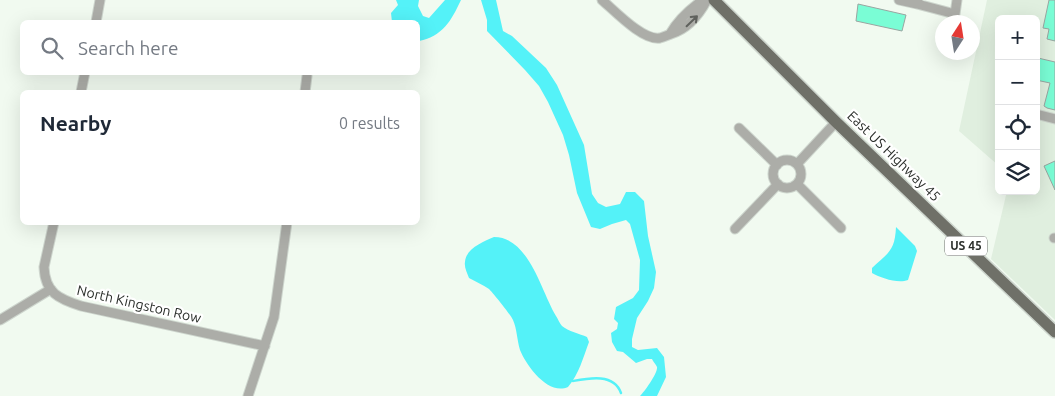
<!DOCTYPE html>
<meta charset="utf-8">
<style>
:root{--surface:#fff;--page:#f6f6f7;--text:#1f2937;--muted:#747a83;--line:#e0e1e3}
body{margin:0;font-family:Ubuntu,sans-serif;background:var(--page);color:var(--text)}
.controls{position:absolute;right:15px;top:15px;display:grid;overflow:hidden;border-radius:8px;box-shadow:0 5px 20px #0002}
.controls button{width:45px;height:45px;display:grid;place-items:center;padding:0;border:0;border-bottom:1px solid var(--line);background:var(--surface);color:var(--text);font:25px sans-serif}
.compass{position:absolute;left:935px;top:15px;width:45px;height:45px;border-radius:50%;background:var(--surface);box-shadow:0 5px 20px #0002;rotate:12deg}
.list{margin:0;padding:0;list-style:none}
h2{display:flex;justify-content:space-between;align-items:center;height:65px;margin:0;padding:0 20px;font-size:21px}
h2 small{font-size:16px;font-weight:400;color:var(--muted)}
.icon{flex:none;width:28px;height:28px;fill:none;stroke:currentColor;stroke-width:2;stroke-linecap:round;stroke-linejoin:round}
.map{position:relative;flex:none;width:1055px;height:396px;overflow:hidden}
.search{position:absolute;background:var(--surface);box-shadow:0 5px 20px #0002;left:20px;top:20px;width:400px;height:55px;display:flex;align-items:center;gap:12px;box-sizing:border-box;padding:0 18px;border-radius:8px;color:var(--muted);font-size:19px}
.panel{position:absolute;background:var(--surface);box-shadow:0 5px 20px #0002;left:20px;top:90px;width:400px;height:135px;border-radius:8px}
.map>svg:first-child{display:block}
.built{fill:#e0efdf}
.water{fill:#54f2f8}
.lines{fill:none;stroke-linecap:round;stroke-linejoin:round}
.stream{stroke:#54f2f8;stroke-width:2.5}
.building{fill:#7afdd5;stroke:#99a6a1}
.minor-casing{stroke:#cdd5cd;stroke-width:11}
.major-casing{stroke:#cdd5cd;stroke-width:14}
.minor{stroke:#acada8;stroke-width:9}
.major{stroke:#6f7068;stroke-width:11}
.oneway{stroke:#5f615d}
.labels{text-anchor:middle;stroke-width:4.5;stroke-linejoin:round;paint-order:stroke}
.shield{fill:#fff;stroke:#6b6d6b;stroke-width:1}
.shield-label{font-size:12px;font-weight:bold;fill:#2b2f2b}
.street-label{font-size:14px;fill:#2b2f2b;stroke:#fff}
</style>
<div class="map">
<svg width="1055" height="396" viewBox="0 0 1055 396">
<rect width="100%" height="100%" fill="#f1faf0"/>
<path class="built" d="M987 0H1055V320L991 259 1007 191H1036V19H999V166L959 131Z"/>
<path class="water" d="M396 0H419L418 6 423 16 429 18 445 0H461C451 21 443 36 419 41L418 40V22H392L391 13 398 5Z
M481 0H496L503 31 512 36 546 68 557 85 584 145 592 194 598 203 606 207 620 204 626 192H635L644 201 648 236 656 272 654 288 648 301 637 318 632 339V347L638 350 657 348 664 357 666 377 657 396H640C644 392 658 373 657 367 657 366 652 360 652 359H647L636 363 623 352 617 351 612 342 611 333 617 329 618 323 614 319 616 307 633 298 639 290 640 260 630 224 626 220 612 224 600 229 591 227 577 193 569 155 563 135 548 102 539 86 525 70 487 31V20Z
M896 227 915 246 917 251 908 280C898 284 881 278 872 273V268C888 253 895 251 896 227Z
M494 237C529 237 541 291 556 316 558 319 560 324 562 326 568 331 580 334 587 337L589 342C583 358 579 374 568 387 548 396 526 365 520 350 517 340 517 329 513 320 511 315 493 293 489 289 483 285 475 281 469 278 467 273 464 267 465 262 466 248 483 242 494 237Z"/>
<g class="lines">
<path class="stream" d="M573 381C589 378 614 373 621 393"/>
</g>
<path class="building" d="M1049 0H1055V41L1047 39 1049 29 1043 28Z
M858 4 906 15 902 31 856 21Z
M1038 58 1055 62V110L1047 108 1044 106 1050 83 1036 80Z
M1055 161V190L1044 166Z"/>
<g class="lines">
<defs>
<path id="minor" d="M602 0C615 11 643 41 660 38 664 37 668 35 671 34 688 29 699 15 707 0
M899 0 917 4 918 1
M917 4 955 14 957 0
M96 22 100 0
M670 34C678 20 690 9 703 0
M81 92 85 72
M305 92 307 76
M1036 114 1055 119
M739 128 777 165
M773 174a14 14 0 1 1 28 0a14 14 0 1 1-28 0Z
M797 164 836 122
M797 184 841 228
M54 222 44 267C45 293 59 299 81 306L265 346
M735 229 778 184
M1054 238H1055
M0 320 51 289
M248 396 274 317 287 222"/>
<path id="major" d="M714 0 836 122 1055 332"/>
</defs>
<use href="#minor" class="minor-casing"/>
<use href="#major" class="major-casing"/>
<use href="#minor" class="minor"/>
<use href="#major" class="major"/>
</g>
<defs><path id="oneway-shaft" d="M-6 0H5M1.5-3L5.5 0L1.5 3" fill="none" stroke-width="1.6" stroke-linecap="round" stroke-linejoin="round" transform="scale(1.25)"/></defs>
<use class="oneway" href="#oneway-shaft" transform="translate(692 21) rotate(-44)"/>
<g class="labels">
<rect class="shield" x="945" y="236.5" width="42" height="19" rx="4"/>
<g class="shield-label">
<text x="966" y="250">US 45</text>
</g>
<g class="street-label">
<text transform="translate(894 156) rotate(44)" y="5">East US Highway 45</text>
<text transform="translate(139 304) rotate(13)" y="5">North Kingston Row</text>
</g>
</g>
</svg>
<div class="controls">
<button>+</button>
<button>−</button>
<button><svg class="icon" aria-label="locate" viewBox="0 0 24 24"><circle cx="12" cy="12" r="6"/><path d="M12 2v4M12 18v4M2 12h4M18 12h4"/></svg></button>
<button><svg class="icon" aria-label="layers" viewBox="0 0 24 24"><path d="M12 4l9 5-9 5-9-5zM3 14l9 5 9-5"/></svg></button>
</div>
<svg class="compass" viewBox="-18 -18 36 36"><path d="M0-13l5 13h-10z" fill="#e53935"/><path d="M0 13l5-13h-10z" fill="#747a83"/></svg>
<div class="search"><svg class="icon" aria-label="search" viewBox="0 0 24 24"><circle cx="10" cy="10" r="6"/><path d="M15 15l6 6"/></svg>Search here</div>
<section class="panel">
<h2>Nearby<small>0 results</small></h2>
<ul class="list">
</ul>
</section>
</div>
